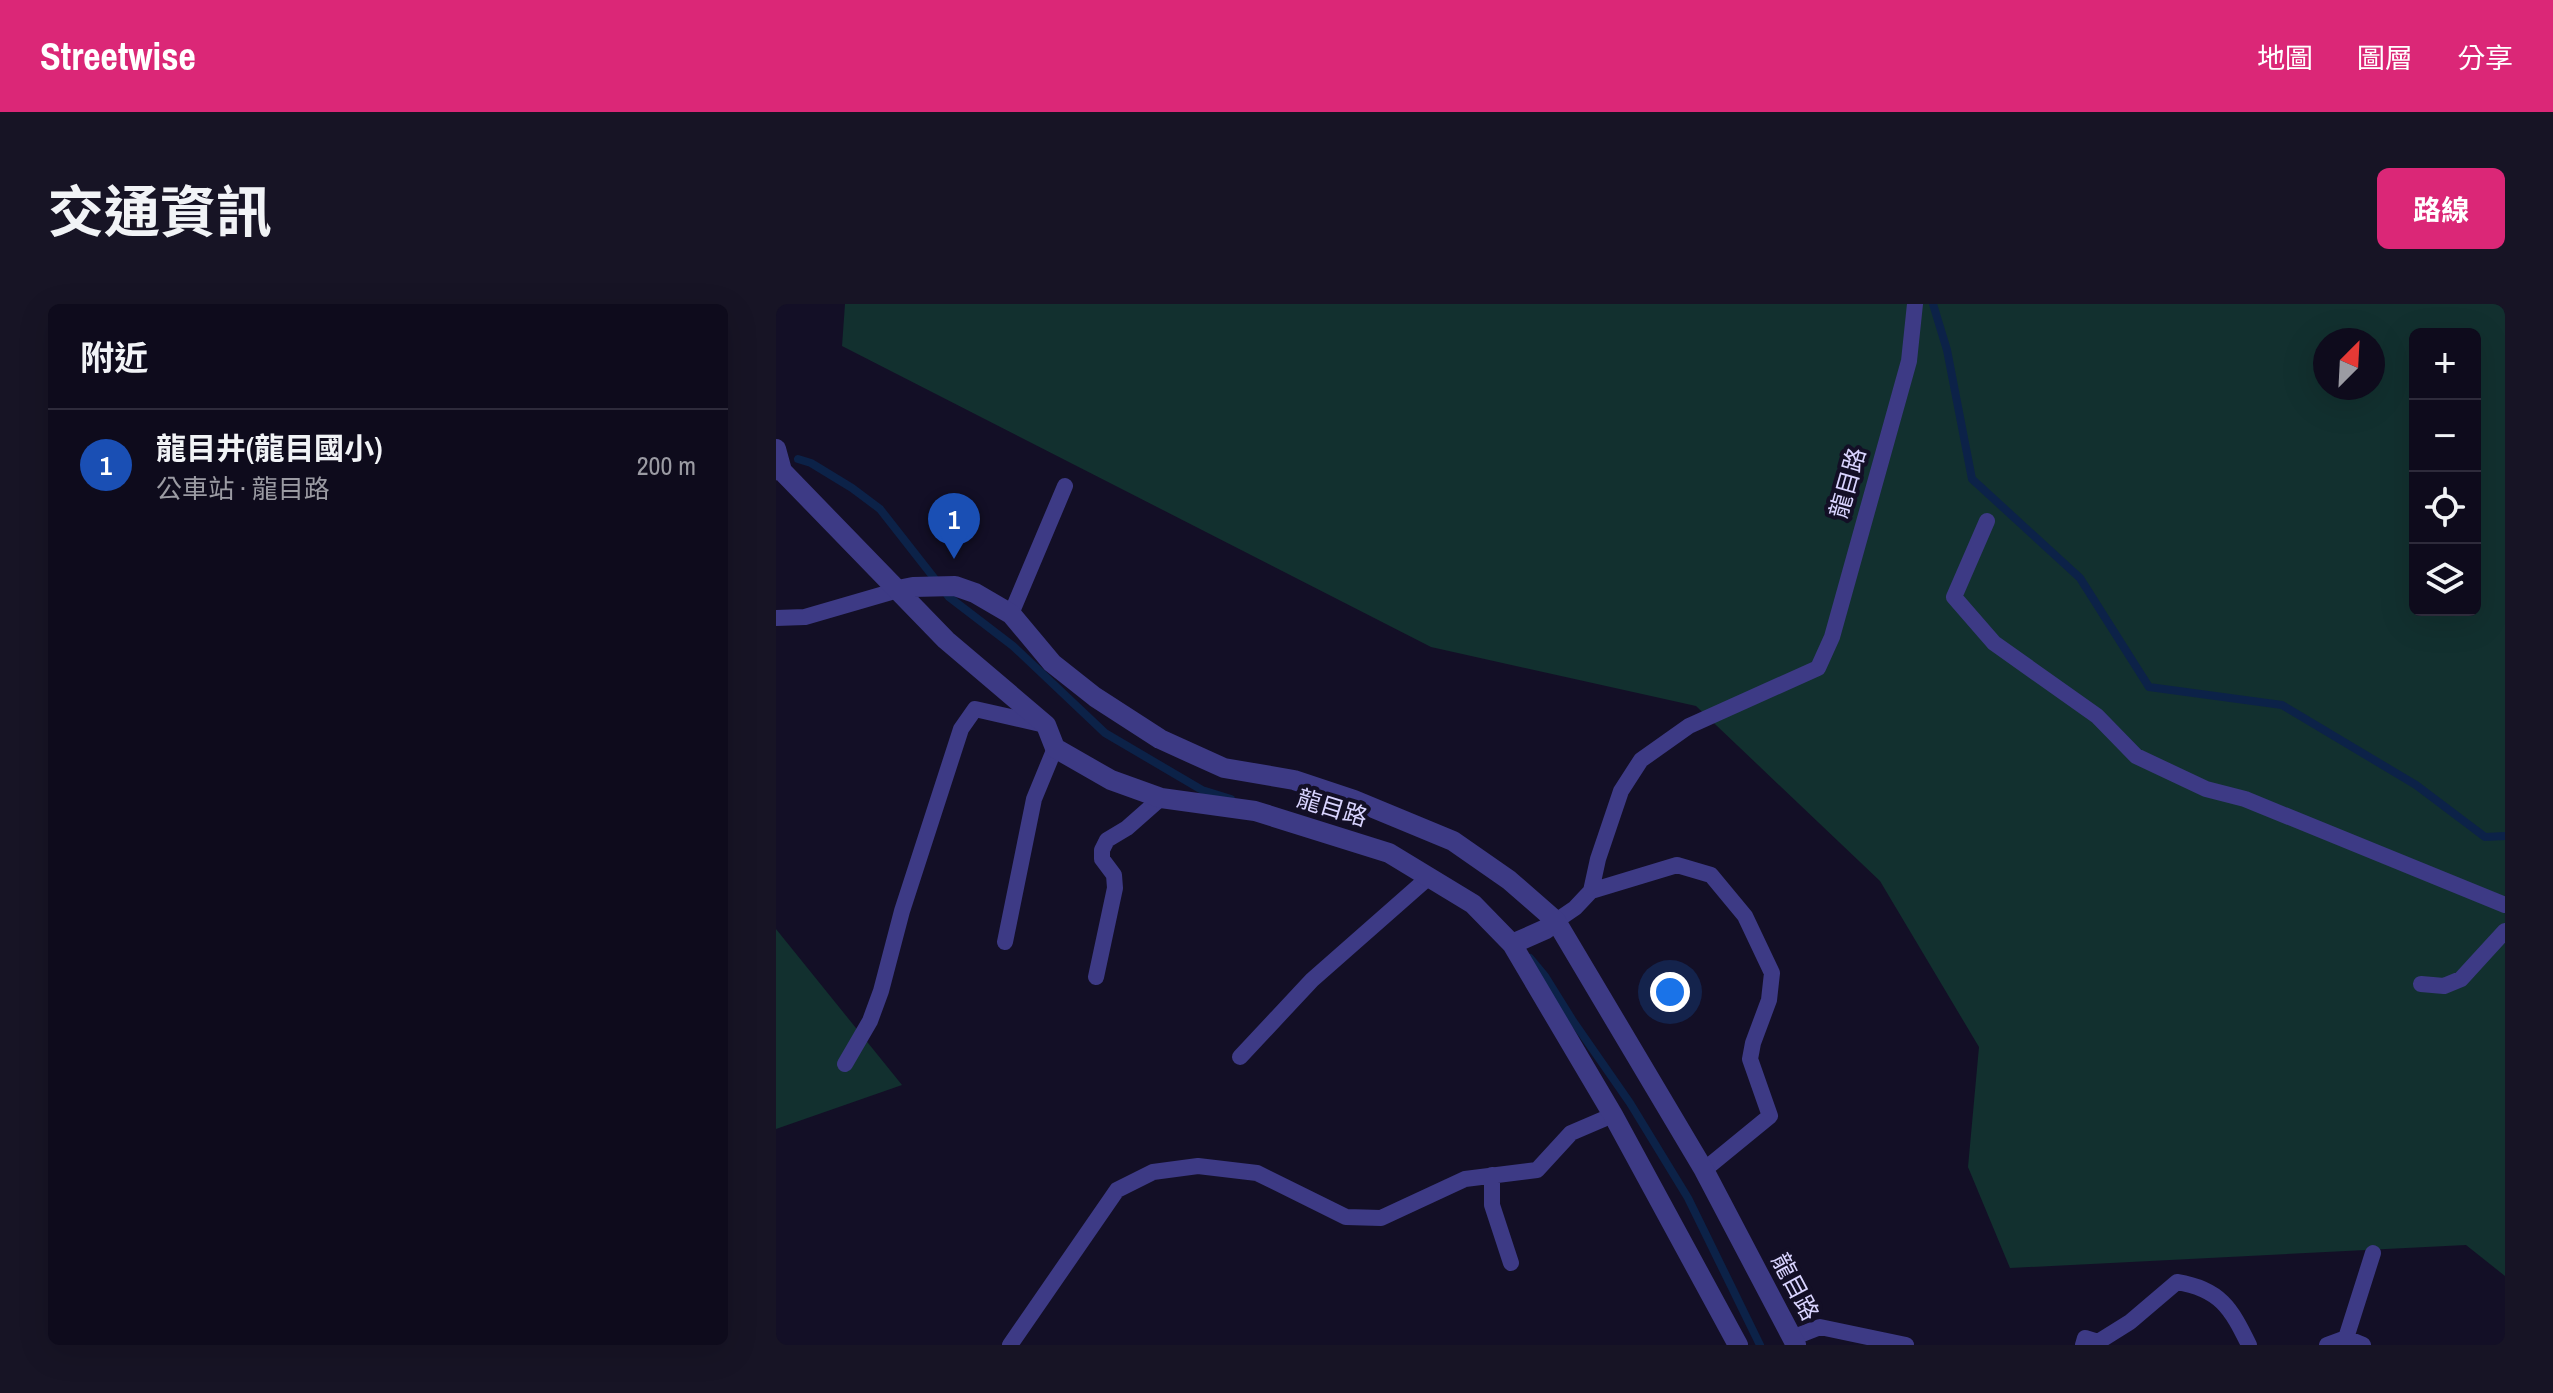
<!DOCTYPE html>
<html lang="zh-TW">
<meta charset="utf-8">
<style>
:root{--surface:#0e0b1c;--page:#171425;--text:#f1f3f6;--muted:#9b9ba3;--line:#2e2b3b;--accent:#db2777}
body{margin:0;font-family:"Archivo Narrow","Noto Sans TC",sans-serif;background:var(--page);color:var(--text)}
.controls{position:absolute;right:24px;top:24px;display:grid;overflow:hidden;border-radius:12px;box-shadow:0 8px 32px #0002}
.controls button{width:72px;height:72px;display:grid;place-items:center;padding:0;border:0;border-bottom:2px solid var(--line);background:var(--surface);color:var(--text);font:40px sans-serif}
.compass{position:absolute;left:1537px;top:24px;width:72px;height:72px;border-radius:50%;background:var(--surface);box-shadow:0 8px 32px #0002;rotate:24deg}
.you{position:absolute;left:894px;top:688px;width:28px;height:28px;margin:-20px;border:6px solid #fff;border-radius:50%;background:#1a73e8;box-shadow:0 0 0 12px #1a73e833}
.badge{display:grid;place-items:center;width:52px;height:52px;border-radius:50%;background:var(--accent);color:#fff;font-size:26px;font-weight:700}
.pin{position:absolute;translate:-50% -66px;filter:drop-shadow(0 2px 4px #0008)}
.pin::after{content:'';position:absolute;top:42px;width:28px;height:24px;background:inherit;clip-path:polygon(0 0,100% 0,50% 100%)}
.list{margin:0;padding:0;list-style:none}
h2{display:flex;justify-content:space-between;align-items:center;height:104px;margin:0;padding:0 32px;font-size:34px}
h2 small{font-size:26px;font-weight:400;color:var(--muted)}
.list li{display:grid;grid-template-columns:52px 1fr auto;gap:24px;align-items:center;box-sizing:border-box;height:112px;padding:0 32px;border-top:2px solid var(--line)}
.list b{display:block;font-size:30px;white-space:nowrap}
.list p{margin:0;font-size:26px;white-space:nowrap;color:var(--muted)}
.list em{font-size:26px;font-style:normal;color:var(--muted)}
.icon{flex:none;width:44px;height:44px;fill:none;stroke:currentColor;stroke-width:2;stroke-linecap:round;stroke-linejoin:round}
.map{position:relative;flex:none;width:1729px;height:1041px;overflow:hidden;border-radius:12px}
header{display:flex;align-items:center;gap:48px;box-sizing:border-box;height:112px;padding:0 40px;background:var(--accent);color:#fff}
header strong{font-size:38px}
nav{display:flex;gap:44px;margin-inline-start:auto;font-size:28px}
.intro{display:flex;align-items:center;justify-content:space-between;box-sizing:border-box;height:192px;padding:0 48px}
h1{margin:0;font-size:56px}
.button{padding:20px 36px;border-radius:12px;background:var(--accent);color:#fff;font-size:28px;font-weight:700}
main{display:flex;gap:48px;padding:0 48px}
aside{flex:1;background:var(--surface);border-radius:12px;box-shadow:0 8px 32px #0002}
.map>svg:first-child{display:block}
.green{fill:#12302f;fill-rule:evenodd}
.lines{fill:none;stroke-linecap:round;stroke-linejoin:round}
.stream{stroke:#0c2248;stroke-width:8}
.lane{stroke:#3d3a85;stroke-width:16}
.street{stroke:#3d3a85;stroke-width:20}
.labels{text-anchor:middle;stroke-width:8;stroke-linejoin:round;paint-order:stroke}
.street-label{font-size:24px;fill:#d9d4ff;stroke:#130f26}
</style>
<header>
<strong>Streetwise</strong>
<nav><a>地圖</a><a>圖層</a><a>分享</a></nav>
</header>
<div class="intro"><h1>交通資訊</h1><a class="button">路線</a></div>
<main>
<aside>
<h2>附近<small></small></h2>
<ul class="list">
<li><span class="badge" style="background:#1a4fb4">1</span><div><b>龍目井(龍目國小)</b><p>公車站 · 龍目路</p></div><em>200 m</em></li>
</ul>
</aside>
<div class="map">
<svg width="1729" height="1041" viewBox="0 0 1729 1041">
<rect width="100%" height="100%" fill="#130f26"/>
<path class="green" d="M69 0H1729V972L1690 941 1234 964 1192 863 1203 743 1104 577 920 402 655 343 66 42ZM1639 30H1699V306H1639ZM1549 36H1597V84H1549Z
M0 625 126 781 0 825Z"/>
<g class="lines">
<path class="stream" d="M1157 0 1171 46 1196 175 1304 274 1373 383 1506 401 1640 481 1709 533 1729 532
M22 155 35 159 76 184 104 205 173 293 237 342 329 429 426 486 455 495
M754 654 769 672 797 717 854 799 912 894 984 1041"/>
<path class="lane" d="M1211 217 1178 293 1218 339 1321 412 1360 452 1430 485 1469 495 1729 601
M235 310 289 182
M0 314 29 313 122 286
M815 587 901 561 935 571 969 612 996 669 993 696 977 739 974 755 994 812 928 866
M780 617 799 604 815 587 822 555 845 487 865 456 913 422 1042 364 1056 333 1133 57 1139 0
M229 638 258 495 279 444
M320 673 339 584 338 571 326 555V546L331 536 351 524 385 494
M1645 680 1668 682 1685 675 1729 627
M464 753 536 676 653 573
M69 760 94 717 105 687 126 607 185 425 199 405 269 421
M716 871V901L735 959
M1016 1034 1044 1023 1130 1041
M234 1041 341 886 377 868 422 862 481 869 570 913 605 914 689 875 761 866 795 829 837 811
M1307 1041 1309 1034 1322 1038 1354 1018 1401 978C1444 985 1455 1004 1473 1041
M1551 1041 1570 1034
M1587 1041 1570 1034 1597 949"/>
<path class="street" d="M0 145 6 167
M0 166 6 167 170 336 270 421 279 444 335 476 385 494 479 507 613 549 697 600 736 640 837 811 962 1041
M122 286 137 283 179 282 199 289 235 310 276 359 319 393 384 435 448 464 518 476 578 496 677 537 733 576 780 617 928 866 1020 1041
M736 640 770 625 780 617"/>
</g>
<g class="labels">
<g class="street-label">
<text transform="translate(1072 179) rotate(-74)" y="8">龍目路</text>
<text transform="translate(556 504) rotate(17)" y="8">龍目路</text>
<text transform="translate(1019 983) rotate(62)" y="8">龍目路</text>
</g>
</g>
</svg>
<div class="controls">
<button>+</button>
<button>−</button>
<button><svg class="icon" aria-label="locate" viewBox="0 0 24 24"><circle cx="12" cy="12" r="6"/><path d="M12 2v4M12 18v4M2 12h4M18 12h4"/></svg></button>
<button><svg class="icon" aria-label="layers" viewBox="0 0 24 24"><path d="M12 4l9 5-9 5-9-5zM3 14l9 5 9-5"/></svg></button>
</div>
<svg class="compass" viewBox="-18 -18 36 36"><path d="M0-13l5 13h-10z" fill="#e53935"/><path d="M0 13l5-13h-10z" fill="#9b9ba3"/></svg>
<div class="you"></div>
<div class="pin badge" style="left:178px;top:255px;background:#1a4fb4">1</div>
</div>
</main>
